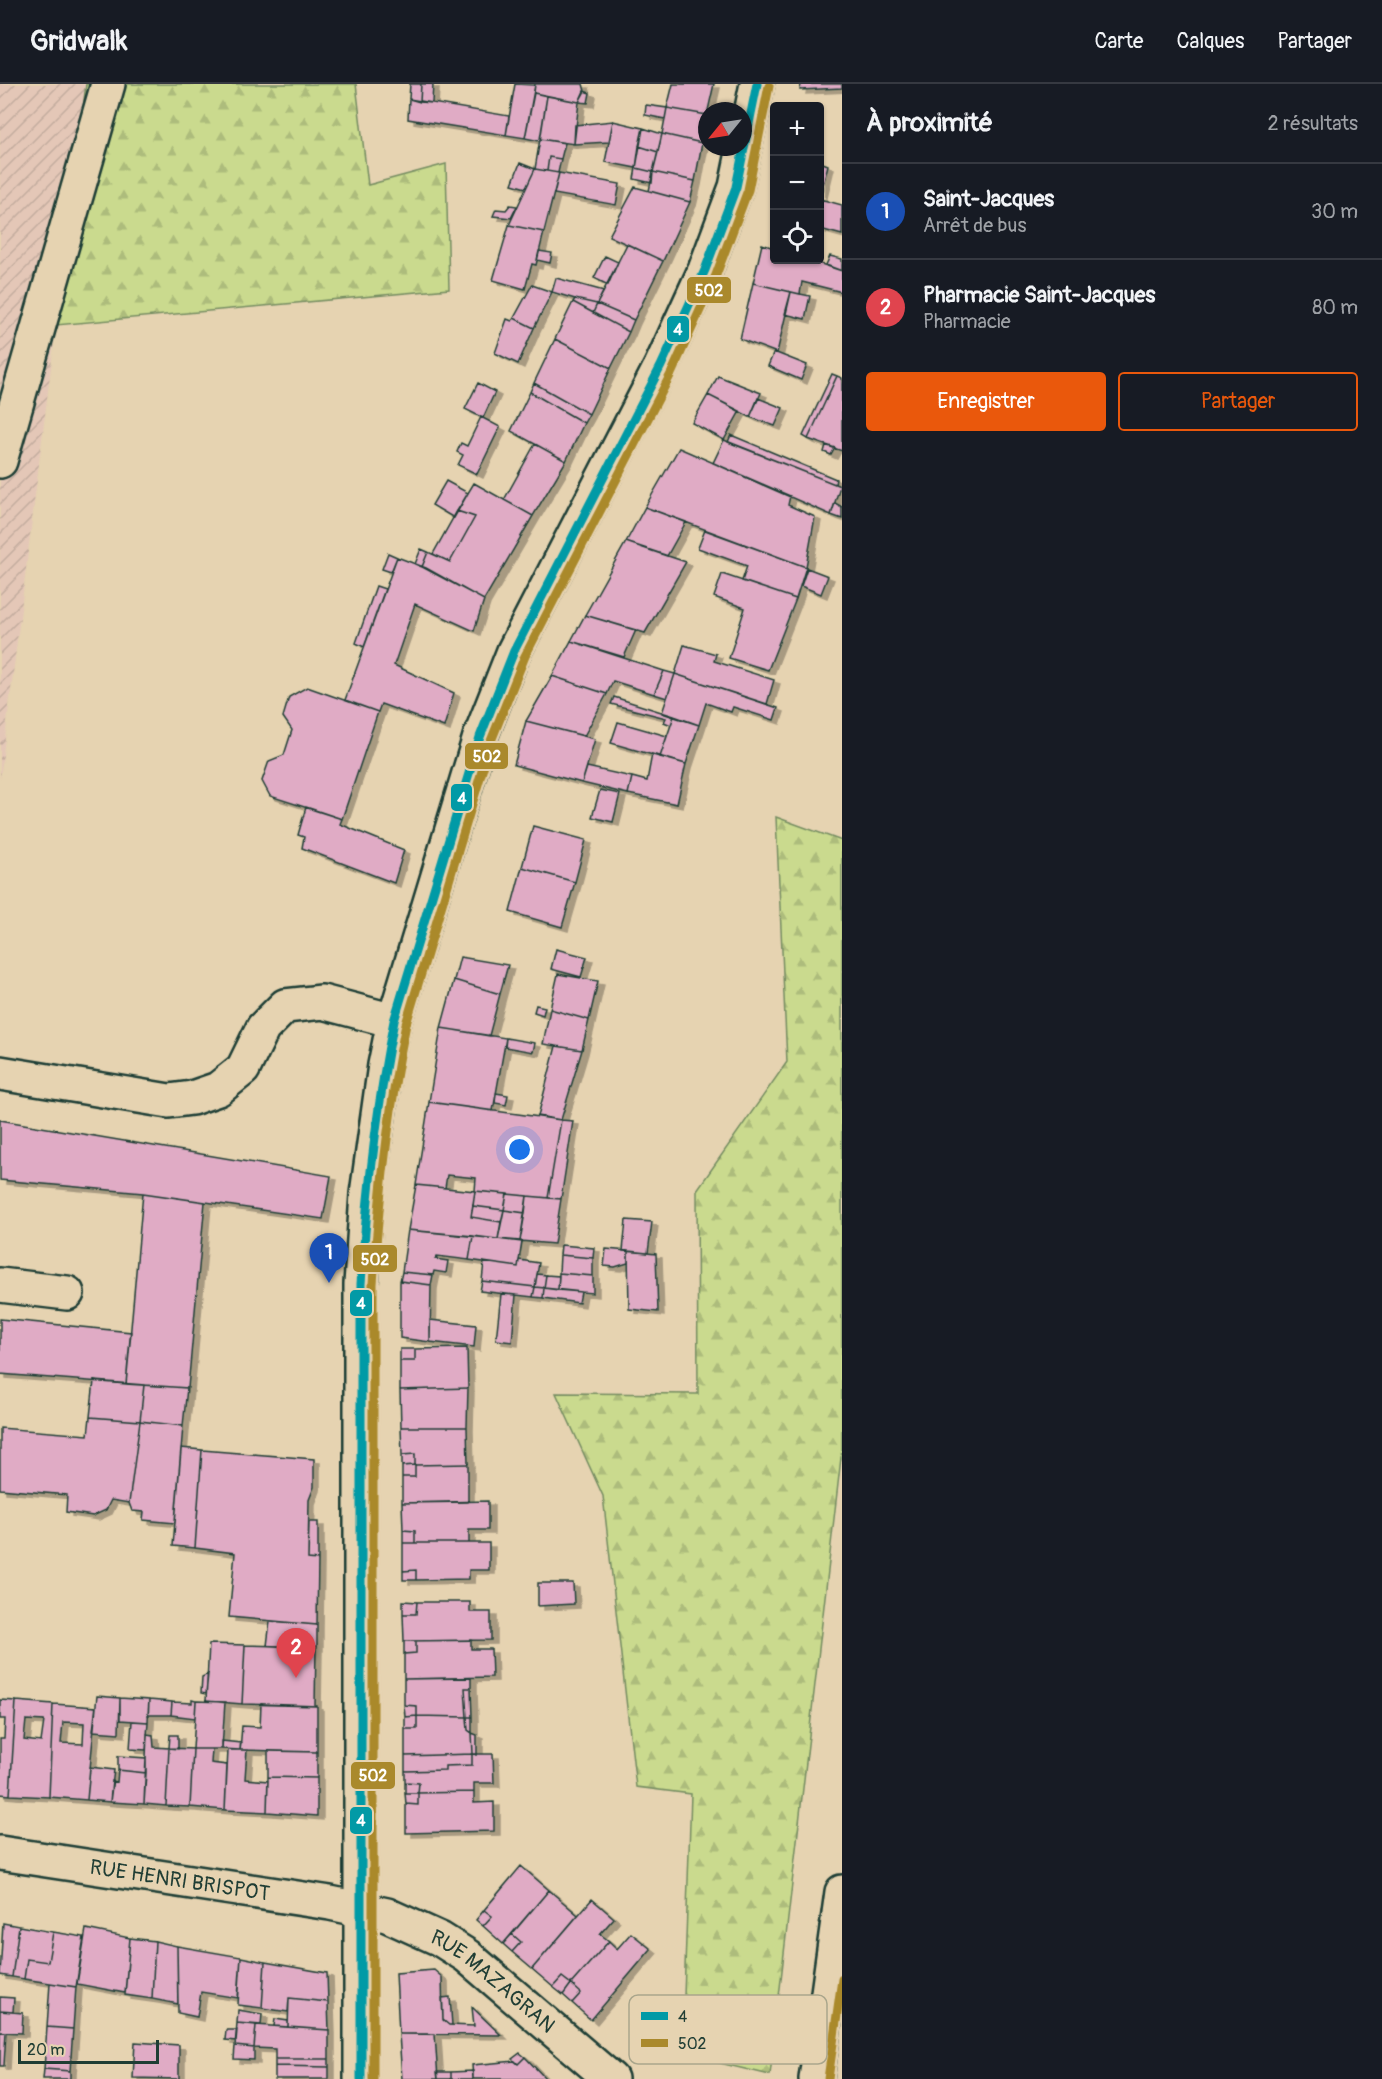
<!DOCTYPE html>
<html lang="fr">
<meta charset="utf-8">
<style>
:root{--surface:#171b24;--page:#242831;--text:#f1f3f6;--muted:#9ea1a6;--line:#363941;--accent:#ea580c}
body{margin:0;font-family:Pangolin,sans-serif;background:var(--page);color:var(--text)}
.controls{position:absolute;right:18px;top:18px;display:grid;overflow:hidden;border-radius:6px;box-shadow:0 2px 4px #0004}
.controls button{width:54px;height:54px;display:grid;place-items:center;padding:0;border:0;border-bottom:2px solid var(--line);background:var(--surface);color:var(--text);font:30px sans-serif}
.compass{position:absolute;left:698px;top:18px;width:54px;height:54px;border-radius:50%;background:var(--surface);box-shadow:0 2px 4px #0004;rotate:240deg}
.scale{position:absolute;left:18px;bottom:15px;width:141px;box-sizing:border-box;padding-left:6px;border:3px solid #1f3d34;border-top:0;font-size:16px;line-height:21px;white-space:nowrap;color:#1f3d34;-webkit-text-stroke:4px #e6d3b1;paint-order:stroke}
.you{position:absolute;left:520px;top:1066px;width:21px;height:21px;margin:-15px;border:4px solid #fff;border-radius:50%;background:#1a73e8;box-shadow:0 0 0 9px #1a73e833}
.badge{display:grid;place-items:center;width:39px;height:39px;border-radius:50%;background:var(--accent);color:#fff;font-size:20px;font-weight:700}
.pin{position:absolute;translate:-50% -50px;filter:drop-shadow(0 2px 3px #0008)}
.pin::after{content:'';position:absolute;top:32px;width:21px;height:18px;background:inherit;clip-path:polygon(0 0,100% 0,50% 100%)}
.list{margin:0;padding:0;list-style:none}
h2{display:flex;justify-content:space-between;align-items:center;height:78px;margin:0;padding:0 24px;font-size:26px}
h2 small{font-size:20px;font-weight:400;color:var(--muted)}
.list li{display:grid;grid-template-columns:39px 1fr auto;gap:18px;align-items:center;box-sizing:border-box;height:96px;padding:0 24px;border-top:2px solid var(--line)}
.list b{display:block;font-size:22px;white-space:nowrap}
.list p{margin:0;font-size:20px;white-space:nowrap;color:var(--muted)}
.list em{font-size:20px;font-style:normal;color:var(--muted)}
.actions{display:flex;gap:12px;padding:18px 24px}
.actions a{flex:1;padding:14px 0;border:2px solid var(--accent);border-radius:6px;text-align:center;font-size:21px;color:var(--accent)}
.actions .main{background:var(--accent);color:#fff}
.icon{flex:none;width:33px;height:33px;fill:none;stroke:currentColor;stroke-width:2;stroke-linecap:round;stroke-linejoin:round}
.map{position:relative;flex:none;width:842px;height:1995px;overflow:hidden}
header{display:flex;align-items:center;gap:36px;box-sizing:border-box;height:84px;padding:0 30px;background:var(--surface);border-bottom:2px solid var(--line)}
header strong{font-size:28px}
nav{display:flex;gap:33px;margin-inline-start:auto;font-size:21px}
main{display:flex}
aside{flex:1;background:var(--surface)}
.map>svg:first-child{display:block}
.industrial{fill:url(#industrial-furrows)}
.forest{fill:url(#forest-firs);stroke:#748c61;stroke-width:1.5}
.building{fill:#e0abc5;stroke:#1f3d34;stroke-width:1.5;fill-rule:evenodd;filter:url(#shadow)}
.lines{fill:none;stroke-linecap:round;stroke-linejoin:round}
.minor-casing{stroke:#1f3d34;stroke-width:38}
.major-casing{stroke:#1f3d34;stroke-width:38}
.minor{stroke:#e6d3b1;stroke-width:33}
.major{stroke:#e6d3b1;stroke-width:33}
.bus-1-casing{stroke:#e6d3b1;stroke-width:14}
.bus-2-casing{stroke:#e6d3b1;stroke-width:14}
.bus-1{stroke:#029aa6;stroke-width:9}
.bus-2{stroke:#aa892c;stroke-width:9}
.labels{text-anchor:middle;stroke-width:6;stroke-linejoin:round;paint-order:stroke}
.street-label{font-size:21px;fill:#1f3d34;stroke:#e6d3b1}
.key{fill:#e6d3b1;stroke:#aaa68c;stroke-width:1.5}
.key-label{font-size:16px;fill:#1f3d34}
.line-badge{stroke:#e6d3b1;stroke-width:2}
.badge-label{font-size:16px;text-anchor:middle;font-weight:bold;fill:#fff}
</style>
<header>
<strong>Gridwalk</strong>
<nav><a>Carte</a><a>Calques</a><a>Partager</a></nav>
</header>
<main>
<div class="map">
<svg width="842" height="1995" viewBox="0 0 842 1995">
<defs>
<pattern id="industrial-furrows" width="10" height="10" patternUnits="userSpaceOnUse" patternTransform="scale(1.5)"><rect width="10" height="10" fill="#e4c7b7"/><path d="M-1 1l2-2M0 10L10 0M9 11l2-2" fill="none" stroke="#c3ac9e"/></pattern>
<pattern id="forest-firs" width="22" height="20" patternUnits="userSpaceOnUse" patternTransform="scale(1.5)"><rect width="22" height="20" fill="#cada8e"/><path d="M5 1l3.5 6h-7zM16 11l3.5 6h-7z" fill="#adbc7b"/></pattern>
<filter id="shadow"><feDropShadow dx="6" dy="4" stdDeviation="0" flood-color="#0004"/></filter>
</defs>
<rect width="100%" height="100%" fill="#e6d3b1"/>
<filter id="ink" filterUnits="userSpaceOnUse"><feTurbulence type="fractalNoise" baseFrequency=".0167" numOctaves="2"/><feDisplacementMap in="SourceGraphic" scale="12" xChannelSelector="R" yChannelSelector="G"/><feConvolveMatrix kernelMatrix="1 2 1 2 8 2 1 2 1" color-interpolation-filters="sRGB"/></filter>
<g filter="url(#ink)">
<path class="industrial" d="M0 0H86L0 695Z"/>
<path class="forest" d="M86 0H356L368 101 446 80 449 205 56 241Z
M776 733 842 757V1365L770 1991 682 1970 691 1710 636 1703 603 1412 556 1309 698 1310 697 1106 787 978Z"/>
<path class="building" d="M410 0H421L420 18 409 15Z
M421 0H433L432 19 420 18Z
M515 0 535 1 525 54 506 51Z
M535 0H583L585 7 579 18 534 9Z
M673 0H714L707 31 667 24Z
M801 0H842V4L800 6Z
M584 7 590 9 588 19 579 18Z
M534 9 547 12 540 57 525 54Z
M547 12 579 18 574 60 540 55Z
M409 15 509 32 506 51 408 35Z
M646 21 667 24 665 35 645 31Z
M667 24 707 31 702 59 662 50Z
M613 37 643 44 636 84 605 78Z
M613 37 609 58 574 60 575 41Z
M643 44 662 50 658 68 639 62Z
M662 50 702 59 695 97 653 88Z
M540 55 565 59 561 75 549 73 547 87 535 85Z
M639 62 658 68 653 88 636 84Z
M549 73 561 75 558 89 547 87Z
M820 78 828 81 820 114Z
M520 79 535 85 526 104 512 100Z
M636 84 653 88 652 99 634 95Z
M535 85 559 89 544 148 509 141Z
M653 88 695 97 690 118 649 107Z
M559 89 620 100 616 121 554 110Z
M635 103 690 118 663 177 609 152Z
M820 115 842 121V151L820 145Z
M510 121 517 122 511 134 493 132 496 125 506 126Z
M509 141 544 148 536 181 532 180 525 205 493 196Z
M627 160 663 177 634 236 597 220Z
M762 160 774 164V176H809L842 187V208L802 198 800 210 753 199Z
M539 167 552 169 550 179 537 176Z
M605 172 618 178 608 201 594 194Z
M830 172 842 175V187L826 181Z
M556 194 604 207 597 220 575 215 552 208Z
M753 199 791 208 777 269 740 255Z
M532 201 552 208 534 244 514 234Z
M791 208 810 212 805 235 785 230Z
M575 215 597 220 593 229 573 218Z
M573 218 629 248 611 284 555 255Z
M597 220 634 236 629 248 593 229Z
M514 234 534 244 518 280 495 269 507 235 512 237Z
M555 255 611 284 589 330 534 299Z
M774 268 807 281 801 296 768 282Z
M832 290 837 292 808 355 803 352Z
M718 292 761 309 750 333 708 311Z
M837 292 842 294V367L808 355Z
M478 299 495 308 483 334 465 325Z
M534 299 589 330 584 339 530 308Z
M530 308 584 339 566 377 511 347Z
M708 311 740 327 724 356 692 339Z
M758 314 783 324 775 342 750 333Z
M481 333 500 343 477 390 458 381 463 371 457 368 461 359 467 362Z
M731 351 836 395 835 400 728 358Z
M724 356 840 402 831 431 713 379Z
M535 360 566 377 533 432 504 416Z
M826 361 835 364 831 371 824 368Z
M679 364 790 412 788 421 815 433 806 483 645 423Z
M446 397 468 409 454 434 432 421Z
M474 399 533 432 484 516 422 483 428 468 450 478 475 433 457 427Z
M835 419 842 423V435L831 431Z
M645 423 686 438 667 472 626 458Z
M457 427 475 433 450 478 433 470Z
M705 446 806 483 796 515 742 497 747 482 698 464Z
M626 458 686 478 645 549 585 531Z
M421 465 428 468 422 483 415 480Z
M388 469 397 473 391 488 382 485Z
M397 473 426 484 484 516 474 547 415 520 394 581 454 609 444 643 381 620 378 628 345 616Z
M807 484 828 492 821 510 801 502Z
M722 490 796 515 768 586 729 574 745 524 714 513Z
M376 502 385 505 364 563 356 559Z
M585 531 636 546 624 573 571 557Z
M571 557 664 587 654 610 613 597 607 610 552 592Z
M684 561 716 570 714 577 774 596 767 620 675 590Z
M664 587 675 590 667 614 654 610Z
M675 590 778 624 774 636 733 623 731 628 706 619 699 641 662 629Z
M552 592 607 610 584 652 526 637Z
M307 603 378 628 342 735 270 712 262 697 269 677 284 671 292 646 283 633 289 613Z
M614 613 674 632 671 641 664 638 666 634 611 620Z
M674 632 699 641 686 680 660 673Z
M526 637 595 655 582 699 514 681Z
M618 638 667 652 660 673 611 659Z
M652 670 686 680 677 720 628 710 632 693 647 697Z
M587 683 632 693 628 710 582 699Z
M600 706 620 710 613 738 592 733Z
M306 723 342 735 340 740 404 766 394 799 302 764 304 753 298 751Z
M533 742 586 756 575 798 522 783Z
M522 783 575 798 562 843 510 828Z
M556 865 587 873 581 893 551 885Z
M460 873 508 881 500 910 454 896Z
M558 890 598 897 589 936 550 925Z
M454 896 500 910 489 952 441 944Z
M536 921 545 923 543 931 534 928Z
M550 925 589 936 582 966 543 960Z
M441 944 506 954 493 1027 429 1018Z
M506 954 535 959 533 968 505 963Z
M556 962 582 966 561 1036 538 1032Z
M496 1009 508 1011 506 1021 495 1019Z
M429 1018 561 1036 548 1114 475 1107 476 1094 447 1091 445 1104 416 1101Z
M0 1036 331 1092 323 1135 143 1109 0 1096Z
M561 1036 573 1037 561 1115 548 1114Z
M416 1101 475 1107 471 1133 501 1138 498 1155 408 1146Z
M475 1107 507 1110 504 1126 473 1122Z
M143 1109 205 1118 188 1304 126 1300Z
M507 1110 527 1112 525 1129 504 1126Z
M527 1112 561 1115 554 1160 520 1157Z
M473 1122 504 1126 501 1138 471 1133Z
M504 1126 525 1129 520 1157 498 1155Z
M626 1136 652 1138 648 1169 623 1167Z
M408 1146 473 1152 469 1176 437 1172 435 1175 448 1177 446 1189 434 1187 433 1191 402 1188Z
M473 1152 522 1158 518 1183 469 1176Z
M561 1161 594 1164 593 1174 560 1171Z
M606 1165 628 1167V1179L615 1183 604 1182Z
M628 1167 656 1170 658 1228 629 1225Z
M560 1171 593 1174V1192L559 1189Z
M519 1176 539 1179 535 1203 482 1197 484 1178 518 1183Z
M402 1188 433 1191 431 1201 400 1197Z
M559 1189 593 1192V1209L558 1206Z
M537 1190 546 1191 544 1204 535 1203Z
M546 1191 559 1192 558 1206 544 1204Z
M400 1197 431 1201 430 1258 400 1254Z
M482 1197 535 1203 533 1213 480 1207Z
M535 1203 544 1204 543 1214 533 1213Z
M544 1204 581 1208 579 1219 543 1214Z
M501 1210 516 1211 512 1258 496 1256Z
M0 1235 131 1248 126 1300 0 1290Z
M430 1236 476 1241 474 1263 430 1258Z
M467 1264 468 1304 400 1306V1277H415V1265Z
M400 1265H415V1277H400Z
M94 1297 144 1301 140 1337 90 1333Z
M144 1301 187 1304 183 1342 140 1337Z
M468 1304 467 1343H401L400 1306Z
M90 1333 140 1337 129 1419 111 1416 106 1426 93 1432 66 1428 67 1411 0 1405V1344L88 1351Z
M140 1337 183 1342 175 1439 143 1436 144 1428 132 1427 129 1419Z
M401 1343H467L468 1380 415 1381V1370L402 1371Z
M181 1364 202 1366 195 1464 173 1462Z
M202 1366 314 1375V1403L309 1416 308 1475 318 1476 317 1541 229 1533 235 1469 195 1464Z
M415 1370V1381L402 1382V1371Z
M468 1380V1418L402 1419V1393H415V1381Z
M415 1381V1393H402V1382Z
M488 1417V1446H469V1459H415V1447L403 1446 402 1419Z
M309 1438H318V1476L308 1475Z
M403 1446 415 1447V1459H403Z
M403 1459H489V1486H469V1495L416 1496V1486L403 1487Z
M416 1486V1496H403V1487Z
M538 1499H573L574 1520 538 1522Z
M403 1517 417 1518 416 1530H403Z
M417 1518H470V1528H491V1556L404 1557 403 1530H416Z
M270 1537 317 1541V1563L267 1562Z
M471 1556V1565H491L492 1593 404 1595V1570L416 1569V1557Z
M404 1557H416V1569L404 1570Z
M209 1560 245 1561 242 1620 206 1617Z
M245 1561 316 1563 315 1622 242 1620Z
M208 1590 206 1610 201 1609 202 1593Z
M471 1594V1604H465L467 1633 417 1632V1622L404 1621V1595Z
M465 1604H471L472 1633H467Z
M97 1612 120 1614 119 1649 93 1647Z
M120 1614 149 1616 148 1638 120 1636Z
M0 1616 16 1617 10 1711 0 1710V1655H4L5 1635H0Z
M149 1616 172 1618 171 1631H148Z
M192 1616 196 1617 195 1634 171 1631 172 1618 192 1619Z
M16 1617 53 1620 49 1713 10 1711ZM26 1636 44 1637 41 1658 24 1656Z
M196 1617 225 1618 222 1665H193Z
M53 1620 96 1623 87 1716 49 1713ZM63 1638 84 1639 83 1660 61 1659Z
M261 1620 317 1622V1668L240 1666 242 1642 260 1643Z
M404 1621 417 1622V1632L405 1633Z
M417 1632V1645H405V1633Z
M417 1632 467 1633 468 1646 472 1649 473 1670 405 1672V1645H417Z
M467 1633H472V1649L468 1646Z
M132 1637 148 1638 146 1666 130 1665Z
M472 1649 477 1651V1671L473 1670Z
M147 1650 153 1651 154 1663 169 1664 166 1722 144 1720Z
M170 1651H178V1665L169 1664Z
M222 1657 241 1659 240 1666 222 1665Z
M169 1664 193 1665 190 1723 166 1722Z
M193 1665H212L211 1679 227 1681 225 1726 190 1723Z
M228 1666H247L245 1695 268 1697 267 1728 225 1726Z
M268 1667 317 1668V1694L268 1693Z
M472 1670H493L494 1699H474V1708L418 1709 419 1699 405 1698V1687L445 1686V1682L472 1681Z
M472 1670V1681L445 1682V1686L405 1687V1672Z
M118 1672 146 1674V1689L118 1686Z
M90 1683 114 1686 110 1718 87 1716Z
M118 1686 146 1689 144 1720 110 1718 112 1697 117 1698Z
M268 1693 317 1694V1732L267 1728Z
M405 1698 419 1699 418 1709H405Z
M474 1708V1719L494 1718V1747L406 1749V1720L418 1721V1709Z
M405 1709H418V1721L406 1720Z
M521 1782 549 1806 503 1860 483 1842 492 1832 484 1826Z
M549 1806 578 1831 532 1885 512 1868 521 1858 512 1850Z
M592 1815 614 1834 600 1850 609 1857 571 1900 562 1893 553 1903 532 1885Z
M484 1826 492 1832 483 1842 476 1836Z
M3 1839 19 1842 12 1893 0 1891Z
M19 1842 53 1848 48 1878 27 1875 24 1895 12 1893Z
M86 1845 130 1854 125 1909 77 1900Z
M53 1848 84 1853 76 1903 24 1895 27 1875 48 1878Z
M631 1849 651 1865 591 1936 572 1919 581 1909 571 1900 609 1857 617 1865Z
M512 1850 521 1858 512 1868 503 1860Z
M130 1854 155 1857 152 1915 125 1911Z
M155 1857 177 1862 178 1920 152 1915Z
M177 1862 241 1873 238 1914 201 1908 197 1933 178 1929Z
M241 1873 265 1878 262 1924 238 1921Z
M265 1878 327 1889 328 1918 289 1914 288 1928 262 1924Z
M434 1886 442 1893 443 1936 449 1941 474 1942 472 1923 501 1951 399 1950 396 1889Z
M562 1893 571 1900 563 1911 553 1903Z
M50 1899 76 1903 73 1945 47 1943Z
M571 1900 581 1909 572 1919 563 1911Z
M0 1913 14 1914 13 1928 0 1927Z
M450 1913 452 1941H449L443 1936 442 1914Z
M289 1914 328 1918 329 1946 288 1943Z
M238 1926 262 1930 261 1941 237 1939Z
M0 1927 23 1929 22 1949 0 1948Z
M275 1935 288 1937V1943L274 1942Z
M237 1939 256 1941 254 1964 235 1962Z
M256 1941 329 1946V1975H275V1965L254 1964Z
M47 1943 73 1945 70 1987 44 1985Z
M226 1946H237L236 1957 225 1956Z
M0 1948H6L4 1982H0Z
M399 1950H435L438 1995H402Z
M135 1958 179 1961V1995L133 1994Z
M235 1962 254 1964V1976L234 1975Z
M520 1969 525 1973 518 1980 512 1975Z
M525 1973 546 1995H473L472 1981 515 1977 518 1980Z
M275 1975H329V1983L275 1982Z
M275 1982 329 1983V1995H275Z
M44 1985 70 1987V1995H43Z
M473 1987V1995H451V1988Z
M437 1988H451V1995H438Z"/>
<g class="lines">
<defs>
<g id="minor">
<path d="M0 377 108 0"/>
<path d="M0 989 169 1017 192 1014 218 1005 243 985 263 944 285 922 322 918 394 937"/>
<path d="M0 1201 67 1209"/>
<path id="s1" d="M0 1769 330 1819 387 1831 440 1855 467 1872 611 1995"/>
<path d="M361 1995V1200L367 1110 385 981 394 937 480 653 514 567 661 282 705 186 736 103 757 0"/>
</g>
<path id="major" d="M816 1995 842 1808"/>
</defs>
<use href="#minor" class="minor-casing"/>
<use href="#major" class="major-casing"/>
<use href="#minor" class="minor"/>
<use href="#major" class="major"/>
<defs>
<path id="bus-1" d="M361 1995V1200C367 1112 376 1024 394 937L480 653 514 567 661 282 705 186 736 103 757 0"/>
<path id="bus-2" d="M373 1995V1200C379 1113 388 1026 406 940L491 657 525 572 672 288 716 191 748 106 769 2
M828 1995 842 1895"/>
</defs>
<use href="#bus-1" class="bus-1-casing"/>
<use href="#bus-2" class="bus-2-casing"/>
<use href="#bus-1" class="bus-1"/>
<use href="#bus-2" class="bus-2"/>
</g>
</g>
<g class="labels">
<g class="street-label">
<text dy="7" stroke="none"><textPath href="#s1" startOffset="182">RUE HENRI BRISPOT</textPath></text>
<text dy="7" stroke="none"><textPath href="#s1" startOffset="518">RUE MAZAGRAN</textPath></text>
</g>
</g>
<rect x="629" y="1911" width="198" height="69" rx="9" class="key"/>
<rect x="641" y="1928" width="27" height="8" fill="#029aa6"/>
<rect x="641" y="1955" width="27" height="8" fill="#aa892c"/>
<g class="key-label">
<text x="678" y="1938">4</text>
<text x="678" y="1965">502</text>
</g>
<g class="line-badge">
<rect x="686" y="192" width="46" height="28" rx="6" fill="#aa892c"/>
<rect x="666" y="231" width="24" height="28" rx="6" fill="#029aa6"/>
<rect x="464" y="658" width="45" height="28" rx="6" fill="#aa892c"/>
<rect x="450" y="699" width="23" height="29" rx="6" fill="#029aa6"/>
<rect x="352" y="1160" width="46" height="29" rx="6" fill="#aa892c"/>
<rect x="349" y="1205" width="24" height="28" rx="6" fill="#029aa6"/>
<rect x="350" y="1677" width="46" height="29" rx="6" fill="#aa892c"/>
<rect x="349" y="1722" width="24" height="29" rx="6" fill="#029aa6"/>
</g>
<g class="badge-label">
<text x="709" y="212">502</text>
<text x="678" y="251">4</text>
<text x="487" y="678">502</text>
<text x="462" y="720">4</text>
<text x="375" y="1181">502</text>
<text x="361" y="1225">4</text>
<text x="373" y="1697">502</text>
<text x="361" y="1742">4</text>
</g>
</svg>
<div class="controls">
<button>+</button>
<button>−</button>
<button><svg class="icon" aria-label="locate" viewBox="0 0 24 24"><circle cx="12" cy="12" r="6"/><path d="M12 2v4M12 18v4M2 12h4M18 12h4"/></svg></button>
</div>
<svg class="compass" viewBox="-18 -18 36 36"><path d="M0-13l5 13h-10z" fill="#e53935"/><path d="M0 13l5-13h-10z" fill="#9ea1a6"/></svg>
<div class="scale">20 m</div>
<div class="you"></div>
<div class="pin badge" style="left:329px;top:1199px;background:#1a4fb4">1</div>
<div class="pin badge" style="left:296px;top:1594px;background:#e0444e">2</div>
</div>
<aside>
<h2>À proximité<small>2 résultats</small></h2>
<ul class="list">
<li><span class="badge" style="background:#1a4fb4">1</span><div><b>Saint-Jacques</b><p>Arrêt de bus</p></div><em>30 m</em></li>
<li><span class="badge" style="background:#e0444e">2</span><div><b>Pharmacie Saint-Jacques</b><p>Pharmacie</p></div><em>80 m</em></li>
</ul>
<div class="actions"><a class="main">Enregistrer</a><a>Partager</a></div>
</aside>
</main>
